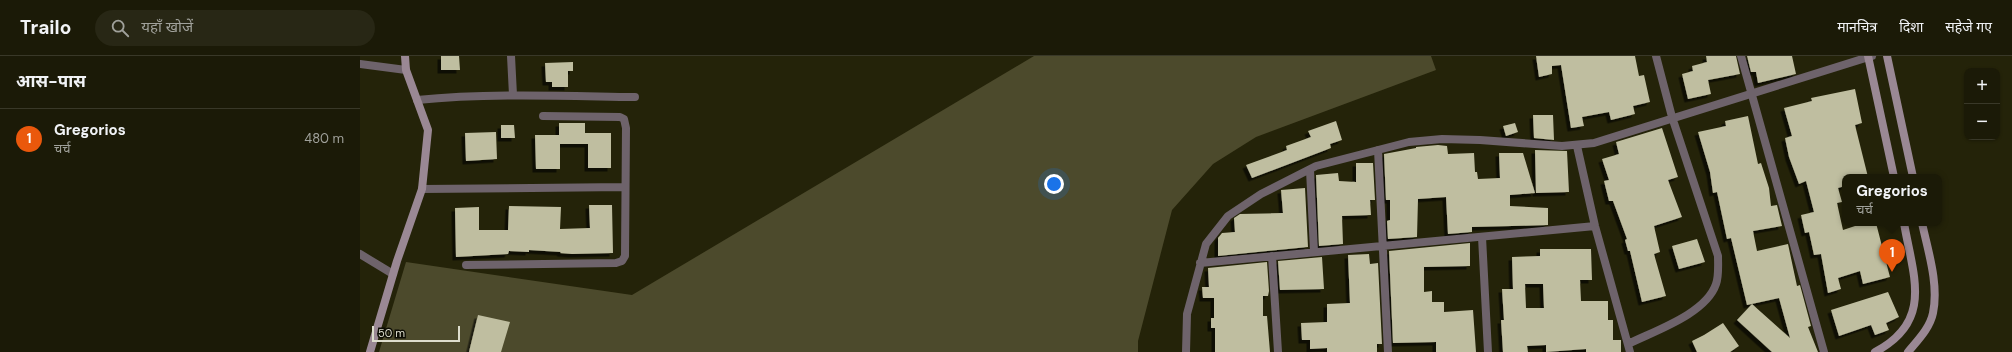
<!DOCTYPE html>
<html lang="hi">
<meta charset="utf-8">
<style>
:root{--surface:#1b1a07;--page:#282715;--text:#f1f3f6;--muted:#a0a19b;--line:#393828;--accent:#ea580c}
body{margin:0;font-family:"DM Sans","Noto Sans Devanagari",sans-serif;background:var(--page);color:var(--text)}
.controls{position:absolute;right:12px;top:12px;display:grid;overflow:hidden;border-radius:8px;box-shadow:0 1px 3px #0004}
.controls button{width:36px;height:36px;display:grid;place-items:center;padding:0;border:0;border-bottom:1px solid var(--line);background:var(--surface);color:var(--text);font:20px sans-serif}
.scale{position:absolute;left:12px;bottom:10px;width:88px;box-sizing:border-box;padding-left:4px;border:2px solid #ddddcd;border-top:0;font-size:11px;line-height:14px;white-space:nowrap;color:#ddddcd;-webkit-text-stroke:3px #0c0c03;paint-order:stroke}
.you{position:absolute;left:694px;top:128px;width:14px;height:14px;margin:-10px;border:3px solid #fff;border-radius:50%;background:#1a73e8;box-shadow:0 0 0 6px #1a73e833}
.badge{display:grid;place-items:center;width:26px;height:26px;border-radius:50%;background:var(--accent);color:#fff;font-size:13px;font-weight:700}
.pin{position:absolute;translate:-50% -33px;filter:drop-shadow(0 1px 2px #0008)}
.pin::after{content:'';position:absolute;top:21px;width:14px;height:12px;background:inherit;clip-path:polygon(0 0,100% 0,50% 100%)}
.popup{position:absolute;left:1482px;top:118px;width:100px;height:52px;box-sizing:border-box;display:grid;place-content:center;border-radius:8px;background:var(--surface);filter:drop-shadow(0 1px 3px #0005);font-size:13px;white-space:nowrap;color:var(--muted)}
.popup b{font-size:15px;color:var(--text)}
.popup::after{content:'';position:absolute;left:50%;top:100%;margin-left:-8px;border:8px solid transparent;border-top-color:var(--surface)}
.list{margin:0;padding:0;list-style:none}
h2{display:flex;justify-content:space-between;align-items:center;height:52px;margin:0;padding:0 16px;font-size:17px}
h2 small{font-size:13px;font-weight:400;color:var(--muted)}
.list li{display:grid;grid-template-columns:26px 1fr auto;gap:12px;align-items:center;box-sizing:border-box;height:60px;padding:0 16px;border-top:1px solid var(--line)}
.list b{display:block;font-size:15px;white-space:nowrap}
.list p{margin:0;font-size:13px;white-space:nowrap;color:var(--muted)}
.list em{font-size:13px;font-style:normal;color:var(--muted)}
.icon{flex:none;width:22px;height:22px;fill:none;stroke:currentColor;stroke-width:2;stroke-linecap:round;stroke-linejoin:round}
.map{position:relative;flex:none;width:1652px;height:296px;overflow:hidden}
header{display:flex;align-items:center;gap:24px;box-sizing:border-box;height:56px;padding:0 20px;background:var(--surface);border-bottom:1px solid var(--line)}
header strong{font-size:19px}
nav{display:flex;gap:22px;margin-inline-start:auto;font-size:14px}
.search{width:280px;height:36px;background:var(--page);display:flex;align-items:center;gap:10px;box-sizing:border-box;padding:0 14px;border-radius:22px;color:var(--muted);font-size:15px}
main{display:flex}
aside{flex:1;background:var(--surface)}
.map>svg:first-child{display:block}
.green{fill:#4c4a2c}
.building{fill:#bfbea0;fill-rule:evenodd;filter:url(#shadow)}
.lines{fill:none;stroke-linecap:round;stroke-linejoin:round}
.street{stroke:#6e636b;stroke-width:8}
.secondary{stroke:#9a8894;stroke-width:8}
</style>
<header>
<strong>Trailo</strong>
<div class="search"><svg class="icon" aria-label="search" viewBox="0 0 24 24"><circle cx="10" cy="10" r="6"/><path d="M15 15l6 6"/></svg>यहाँ खोजें</div>
<nav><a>मानचित्र</a><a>दिशा</a><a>सहेजे गए</a></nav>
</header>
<main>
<aside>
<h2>आस-पास<small></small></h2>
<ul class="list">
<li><span class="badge">1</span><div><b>Gregorios</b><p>चर्च</p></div><em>480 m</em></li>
</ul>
</aside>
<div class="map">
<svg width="1652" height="296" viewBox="0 0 1652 296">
<defs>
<filter id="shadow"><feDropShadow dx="-3.5" dy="3.5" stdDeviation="0" flood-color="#0009"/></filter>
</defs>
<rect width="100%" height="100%" fill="#242309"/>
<path class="green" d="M674 0H1071L1076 14 896 81 853 108 812 154 778 285V296H19L46 206 272 239Z"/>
<path class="building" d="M81 0H99L100 14H81Z
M1176 0H1275L1279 20 1284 19 1290 46 1273 50 1275 58 1251 64 1249 56 1222 61 1224 70 1211 72 1201 9 1192 10V18L1179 21Z
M1346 0H1376L1380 18 1348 24 1351 38 1328 43 1322 18 1333 15 1332 10 1347 6Z
M1387 0H1432L1436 18 1398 27 1396 16H1391Z
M213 6V15H208V31H192V26H186L185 7Z
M1495 33 1502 67 1495 69 1508 121H1485V130L1478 132 1482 146 1477 147 1483 174 1504 167H1516L1530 221 1503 228 1500 215 1478 222 1481 233 1468 237 1461 198 1454 199 1449 176 1445 177 1441 159 1454 156 1446 125 1439 128 1429 101 1425 82 1432 80 1424 52 1452 45 1451 42Z
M1173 59H1193L1194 84 1174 82Z
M1388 60 1398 108 1401 107 1409 132 1411 150 1417 149 1422 170 1393 175 1397 195 1428 188 1437 230 1440 229 1451 270 1448 271 1458 296H1412L1377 264 1392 248 1430 282 1419 242 1387 249 1371 182 1367 183 1357 136 1353 137 1350 116 1338 76 1366 70 1365 65Z
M976 65 982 84 970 88 971 92 892 122 886 109 927 94 926 90 951 81 948 75Z
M199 67H225V77H251V112H228V88H200V113H176L175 79H199Z
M1155 67 1158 76 1146 80 1143 70Z
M141 69H154L155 82H141Z
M1302 72 1318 121 1308 124 1322 161 1294 170 1300 196 1294 198 1306 240 1282 246 1270 195H1268L1265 184 1267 183 1253 145H1249L1244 125 1249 124 1242 103 1259 98 1256 86Z
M136 76 137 103 106 105 105 77Z
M1078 89 1087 90 1088 98 1114 97 1115 116H1117L1118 123 1140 122 1139 97H1163L1175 137 1150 139V150L1188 152V169L1112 171V176L1088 178 1086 141 1058 143 1057 181 1028 183 1027 165 1030 164V144H1026L1024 98 1056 92V91Z
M1175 94 1207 95 1209 136 1176 137Z
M996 107H1013L1015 144H1010L1011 159 982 160 983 188 959 190 956 119 978 117 979 125 996 126Z
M945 132 948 191 858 200V182L862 177 875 176 874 162 880 158 923 157 921 134Z
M229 149H252L253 197 212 198 200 197 201 196 169 194V196L149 195 148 198 96 201 95 152 119 151V174H148L149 150 201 151 200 173 230 172Z
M1337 183 1345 206 1319 213 1312 190Z
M1110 187V210L1064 211V236L1072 235V246H1084V256L1113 254 1116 296H1076V286L1033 287 1029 195Z
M1180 193H1231L1232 224H1220L1221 245H1248V264H1253V284H1261V296H1226V293L1186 296V289L1167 290 1168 296H1143L1141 264H1144L1142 233H1153L1152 201 1180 200ZM1165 228H1183L1184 252H1166Z
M1009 198 1010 208 1018 207 1022 288H1017V296H967V292L950 293V284H942L941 267 967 266V248L990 247 988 199Z
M962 201 964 233 920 234 918 205Z
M907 206 909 235 908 240H903V260H907L910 296H855V272H851V262H854V242H843L842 231H849L848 212Z
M1528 236 1539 261 1526 267 1529 274 1515 279 1511 269 1479 280 1471 254Z
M118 259 150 266 141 296H109Z
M1363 267 1379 290 1370 296H1337L1332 285 1344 279Z"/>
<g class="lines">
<path class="street" d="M151 0 153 39
M1381 0 1464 296
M0 8 46 14
M57 44C130 37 202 40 275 41
M1217 90 1235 170 1270 296
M1018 94 1028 296
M950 114 954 195
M62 133 265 131
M1122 181 1128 296
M0 198 33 218
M912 200 918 296
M840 207 1235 170
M106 209 256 207 262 205 265 200 266 72 264 63 260 61 183 60
M1268 288C1294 275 1346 258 1356 228 1359 220 1358 209 1358 200L1312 61 1296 0
M826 296 827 258 846 188 868 160 901 138 956 110 1049 86 1082 83 1120 84 1202 90 1234 87 1512 0"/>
<path class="secondary" d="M1508 0 1534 121
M1527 0 1553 121
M10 296 37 205 62 133 68 74 46 14 45 0
M1515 296C1574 265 1553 220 1544 167
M1548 296C1558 284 1570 272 1573 257 1579 228 1568 195 1562 167"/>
</g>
</svg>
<div class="controls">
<button>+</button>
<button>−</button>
</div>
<div class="scale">50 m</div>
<div class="you"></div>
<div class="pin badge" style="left:1532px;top:216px">1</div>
<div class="popup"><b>Gregorios</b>चर्च</div>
</div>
</main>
